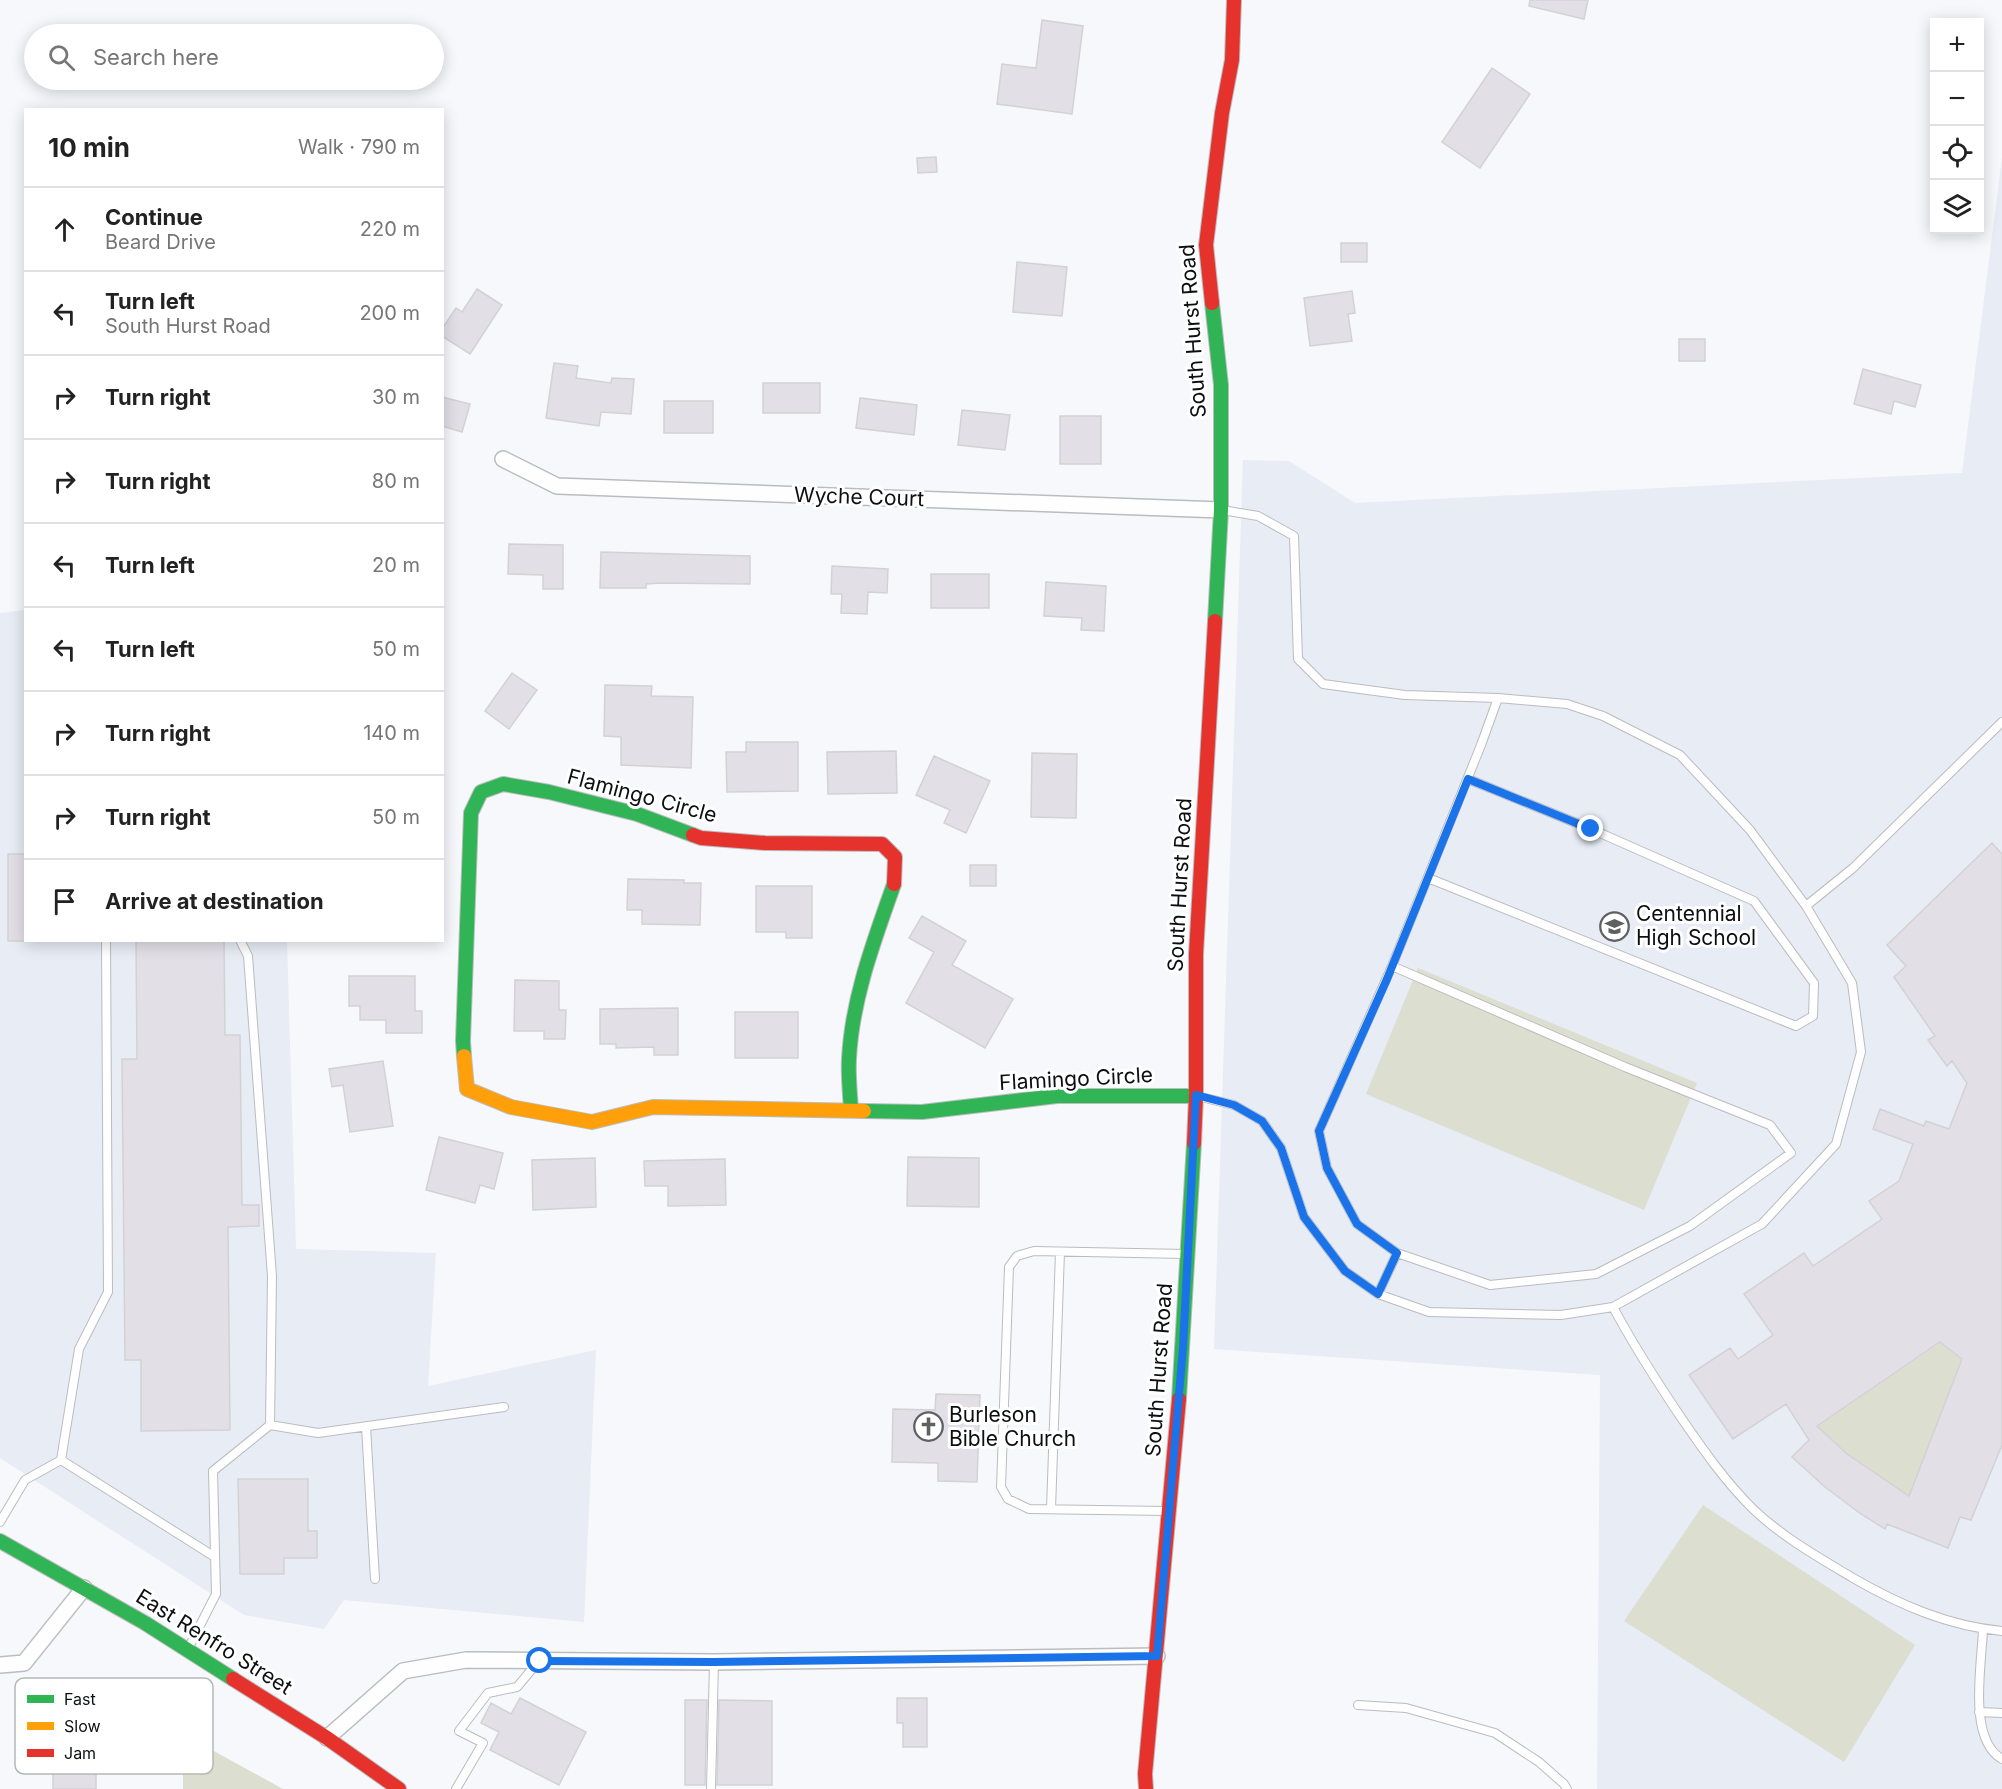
<!DOCTYPE html>
<meta charset="utf-8">
<style>
:root{--surface:#fff;--page:#f6f6f6;--text:#222;--muted:#767676;--line:#e0e0e0}
body{margin:0;font-family:Inter,sans-serif;background:var(--page);color:var(--text)}
.controls{position:absolute;right:18px;top:18px;display:grid;overflow:hidden;border-radius:0px;box-shadow:0 3px 15px #0003}
.controls button{width:54px;height:54px;display:grid;place-items:center;padding:0;border:0;border-bottom:2px solid var(--line);background:var(--surface);color:var(--text);font:30px sans-serif}
.stop{position:absolute;width:18px;height:18px;margin:-14px;border:4px solid #1a73e8;border-radius:50%;background:#fff}
.stop.end{background:#1a73e8;border-color:#fff;box-shadow:0 2px 6px #0008}
.list{margin:0;padding:0;list-style:none}
h2{display:flex;justify-content:space-between;align-items:center;height:78px;margin:0;padding:0 24px;font-size:26px}
h2 small{font-size:20px;font-weight:400;color:var(--muted)}
.list li{display:grid;grid-template-columns:39px 1fr auto;gap:18px;align-items:center;box-sizing:border-box;height:84px;padding:0 24px;border-top:2px solid var(--line)}
.list b{display:block;font-size:22px;white-space:nowrap}
.list p{margin:0;font-size:20px;white-space:nowrap;color:var(--muted)}
.list em{font-size:20px;font-style:normal;color:var(--muted)}
.icon{flex:none;width:33px;height:33px;fill:none;stroke:currentColor;stroke-width:2;stroke-linecap:round;stroke-linejoin:round}
.map{position:relative;flex:none;width:2002px;height:1789px;overflow:hidden}
.search{position:absolute;background:var(--surface);box-shadow:0 3px 15px #0003;left:24px;top:24px;width:420px;height:66px;display:flex;align-items:center;gap:15px;box-sizing:border-box;padding:0 21px;border-radius:33px;color:var(--muted);font-size:22px}
.panel{position:absolute;background:var(--surface);box-shadow:0 3px 15px #0003;left:24px;top:108px;width:420px;height:834px;border-radius:0px}
.map>svg:first-child{display:block}
.built{fill:#e7ecf5}
.green{fill:#dcded0}
.building{fill:#e3dfe7;stroke:#d2d2d4;stroke-width:1.5;fill-rule:evenodd}
.lines{fill:none;stroke-linecap:round;stroke-linejoin:round}
.lane-casing{stroke:#bbbcbe;stroke-width:10}
.street-casing{stroke:#bbbcbe;stroke-width:18}
.fast-casing{stroke:#bbbcbe;stroke-width:16}
.slow-casing{stroke:#bbbcbe;stroke-width:16}
.jam-casing{stroke:#bbbcbe;stroke-width:16}
.lane{stroke:#fefefe;stroke-width:8}
.street{stroke:#fefefe;stroke-width:15}
.fast{stroke:#30b455;stroke-width:14}
.slow{stroke:#ff9f0a;stroke-width:14}
.jam{stroke:#e5322d;stroke-width:14}
.route{stroke:#1a73e8;stroke-width:8}
.labels{text-anchor:middle;stroke-width:6;stroke-linejoin:round;paint-order:stroke}
.street-label{font-size:21px;fill:#0c0e10;stroke:#fff}
.poi-label{font-size:21px;fill:#0c0e10;stroke:#fff;text-anchor:start}
.key{fill:#fff;stroke:#b6b7b7;stroke-width:1.5}
.key-label{font-size:16px;fill:#0c0e10}
</style>
<div class="map">
<svg width="2002" height="1789" viewBox="0 0 2002 1789">
<rect width="100%" height="100%" fill="#f6f8fb"/>
<path class="built" d="M2002 158V1789H1597L1600 1375 1214 1349 1243 460 1289 461 1355 503 1962 473Z
M25 610 26 940 287 941 296 1249 436 1253 428 1386 596 1350 584 1622 344 1600 324 1629 244 1615 0 1458V613Z"/>
<path class="green" d="M1418 968 1697 1083 1644 1210 1366 1094Z
M1952 1335 1944 1345 1958 1356 1967 1345 1909 1496 1847 1454 1817 1426Z
M1703 1505 1915 1645 1844 1762 1624 1621Z
M183 1734 283 1789H183Z"/>
<path class="building" d="M1530 0H1588L1584 19 1529 6Z
M1042 20 1083 26 1072 114 997 104 1002 64 1036 68Z
M1492 68 1530 94 1480 168 1442 142Z
M936 157 937 172 918 173 917 158Z
M1341 243H1367V262H1341Z
M1017 262 1067 267 1062 316 1013 312Z
M477 289 502 305 470 354 442 336V329L456 308 462 312Z
M1352 291 1355 313 1348 314 1352 341 1310 346 1304 298Z
M1679 339H1705V361H1679Z
M554 363 578 366 576 378 611 383 612 378 634 379 631 414 601 412 599 426 546 418Z
M1863 369 1921 385 1915 407 1894 401 1891 414 1854 404Z
M763 383H820V413H763Z
M442 397 470 404 462 432 442 426Z
M860 398 917 405 914 435 856 428Z
M664 401H713V433H664Z
M962 410 1010 415 1005 450 958 445Z
M1060 416H1101V464H1060Z
M509 544 563 545V589H543V575L508 574Z
M601 552 750 556V584L661 583 646 584V588H600Z
M832 566 888 569 887 593 868 592 867 614 841 613 842 594H831Z
M931 574H989V608H931Z
M1046 582 1106 586 1104 631 1081 630 1082 618 1044 616Z
M512 673 537 690 509 729 485 711Z
M605 685 652 686 651 696 693 697 691 768 621 765V737L604 736Z
M746 742H798V791L727 792 726 752H746Z
M896 751 897 793 828 794 827 752Z
M1032 753 1077 754 1076 818 1031 817Z
M934 756 990 781 966 833 944 823 950 810 916 795Z
M1992 843 2002 854V1445L1971 1520 1960 1517 1948 1548 1887 1524 1885 1529 1861 1514 1825 1487 1792 1457 1809 1440 1786 1404 1733 1439 1689 1375 1730 1348 1738 1359 1773 1335 1744 1294 1804 1253 1813 1266 1882 1219 1869 1201 1899 1181 1913 1144 1873 1129 1880 1109 1924 1126 1926 1121 1949 1129 1967 1083 1952 1061 1947 1066 1928 1040 1935 1036 1894 977 1906 966 1887 945ZM1940 1342 1962 1359 1909 1496 1847 1454 1817 1426Z
M8 854H26V941H8Z
M970 865H996V886H970Z
M628 879 684 880V883H701L700 925 642 924V910H627Z
M756 886H812V938H786V932H756Z
M922 916 966 941 952 965 1013 999 985 1048 906 1003 934 952 909 938Z
M136 940H224L225 1035H240L242 1205H259V1226L228 1227 230 1430 141 1431V1360H125L122 1059H137Z
M349 976H415V1011H422V1033H386V1020H360V1006H349Z
M515 980 559 981V1010H566L565 1039H544V1031H514Z
M678 1008V1055H654V1047L616 1048V1044H600V1009Z
M735 1012H798V1058H735Z
M383 1061 393 1126 350 1132 343 1085 332 1087 329 1069Z
M439 1137 503 1153 494 1189 480 1185 475 1203 426 1190Z
M908 1157 979 1158V1207L907 1206Z
M595 1158 596 1207 533 1210 532 1160Z
M725 1159 726 1205 668 1206V1186H645L644 1161Z
M936 1394 980 1395 977 1482 938 1481V1463L892 1462 893 1409 935 1410Z
M238 1479H308V1531H317V1558H284V1574H240Z
M520 1698 586 1732 559 1785 490 1750 499 1732 481 1723 491 1703 511 1714Z
M897 1698H927V1747H903V1723H897Z
M685 1700H707L705 1785H685Z
M719 1700 772 1701V1785H717Z
M53 1755H96V1789H53Z"/>
<g class="lines">
<defs>
<path id="lane" d="M1428 878 1796 1026 1813 1016 1814 983 1754 901 1591 829 1468 779
M1806 906 1853 868 2002 722
M1392 966 1625 1067 1770 1125 1791 1153 1690 1226 1596 1274 1490 1285 1397 1253
M1197 1096 1234 1105 1262 1121 1281 1148 1304 1217 1345 1271 1378 1294 1429 1312 1561 1315 1613 1307 1762 1224 1836 1144 1861 1052 1852 983 1806 906 1750 830 1680 755 1603 716 1567 704 1498 698 1405 695 1323 684 1298 659 1294 536 1258 516 1222 510
M1378 1294 1397 1253 1357 1224 1327 1168 1319 1131 1392 966 1481 745 1498 698
M1613 1307C1634 1346 1657 1382 1682 1419 1704 1451 1725 1481 1752 1508 1782 1537 1818 1557 1853 1578 1900 1605 1948 1626 2002 1631
M270 1425 318 1433 504 1407
M366 1427 375 1579
M61 1460 215 1557
M1051 1509 1060 1252
M1168 1511 1029 1509 1008 1499 1001 1487 1009 1267 1017 1256 1034 1251 1186 1254
M0 1522 25 1480 61 1460 79 1349 108 1292 106 940
M1983 1629C1982 1663 1967 1739 2002 1759
M188 1649 216 1594 213 1471 270 1425 272 1276 248 956 240 940
M1358 1705 1406 1708 1495 1733 1539 1762 1564 1784 1567 1789
M1979 1712 2002 1713
M456 1789 483 1743 459 1731 488 1693 517 1687 538 1662
M711 1789 714 1662"/>
<path id="street" d="M503 459 557 486 1221 510
M0 1665 24 1663 84 1588
M327 1738 403 1671 466 1660 714 1662 1157 1656"/>
<path id="fast" d="M1212 303 1221 385V510L1215 621
M464 1056 463 1041 471 813 481 792 503 784 549 792 637 814 693 835
M851 1110C850 1093 848 1076 849 1059 852 998 874 941 894 884
M864 1111 922 1112 1057 1096H1196
M1179 1399 1194 1143
M0 1541 145 1623 233 1679"/>
<path id="slow" d="M464 1056 467 1089 511 1107 592 1122 653 1107 864 1111"/>
<path id="jam" d="M1212 303 1206 245 1222 113 1232 60 1234 0
M693 835 701 838 765 843 882 844 895 857 894 884
M1194 1143 1196 1096V954L1215 621
M233 1679 327 1738 399 1789
M1146 1789 1145 1774 1179 1399"/>
</defs>
<use href="#lane" class="lane-casing"/>
<use href="#street" class="street-casing"/>
<use href="#fast" class="fast-casing"/>
<use href="#slow" class="slow-casing"/>
<use href="#jam" class="jam-casing"/>
<use href="#lane" class="lane"/>
<use href="#street" class="street"/>
<use href="#fast" class="fast"/>
<use href="#slow" class="slow"/>
<use href="#jam" class="jam"/>
</g>
<g class="lines">
<path class="route" d="M540 1661 714 1662 1157 1656 1183 1347 1196 1095 1234 1105 1262 1121 1281 1148 1304 1217 1345 1271 1378 1294 1397 1253 1357 1224 1327 1168 1319 1131 1387 979 1468 779 1591 829"/>
</g>
<defs>
<symbol id="school-ring" viewBox="-11 -11 22 22"><circle r="9.5" fill="#fff" stroke="#5e6062" stroke-width="1.5"/><path d="M0-5L7-2L0 1L-7-2ZM-4 1L0 2.5L4 1V4Q0 6-4 4Z" fill="#5e6062"/></symbol>
<symbol id="church-ring" viewBox="-11 -11 22 22"><circle r="9.5" fill="#fff" stroke="#5e6062" stroke-width="1.5"/><path d="M-1.2-6h2.4v3.5h3.3v2.4h-3.3V6h-2.4V-.1h-3.3v-2.4h3.3Z" fill="#5e6062"/></symbol>
</defs>
<g fill-rule="evenodd">
<use href="#school-ring" x="1598" y="910" width="33" height="33"/>
<use href="#church-ring" x="912" y="1410" width="33" height="33"/>
</g>
<g class="labels">
<g class="street-label">
<text transform="translate(1193 331) rotate(-94)" y="7">South Hurst Road</text>
<text transform="translate(859 497) rotate(2)" y="7">Wyche Court</text>
<text transform="translate(642 796) rotate(15)" y="7">Flamingo Circle</text>
<text transform="translate(1180 885) rotate(-87)" y="7">South Hurst Road</text>
<text transform="translate(1076 1079) rotate(-3)" y="7">Flamingo Circle</text>
<text transform="translate(1159 1370) rotate(-86)" y="7">South Hurst Road</text>
<text transform="translate(214 1642) rotate(32)" y="7">East Renfro Street</text>
</g>
<g class="poi-label">
<text x="1636" y="921">Centennial<tspan x="1636" dy="24">High School</tspan></text>
<text x="949" y="1422">Burleson<tspan x="949" dy="24">Bible Church</tspan></text>
</g>
</g>
<rect x="15" y="1678" width="198" height="96" rx="9" class="key"/>
<rect x="27" y="1695" width="27" height="8" fill="#30b455"/>
<rect x="27" y="1722" width="27" height="8" fill="#ff9f0a"/>
<rect x="27" y="1749" width="27" height="8" fill="#e5322d"/>
<g class="key-label">
<text x="64" y="1705">Fast</text>
<text x="64" y="1732">Slow</text>
<text x="64" y="1759">Jam</text>
</g>
</svg>
<div class="controls">
<button>+</button>
<button>−</button>
<button><svg class="icon" aria-label="locate" viewBox="0 0 24 24"><circle cx="12" cy="12" r="6"/><path d="M12 2v4M12 18v4M2 12h4M18 12h4"/></svg></button>
<button><svg class="icon" aria-label="layers" viewBox="0 0 24 24"><path d="M12 4l9 5-9 5-9-5zM3 14l9 5 9-5"/></svg></button>
</div>
<div class="stop" style="left:540px;top:1661px"></div>
<div class="stop end" style="left:1591px;top:829px"></div>
<div class="search"><svg class="icon" aria-label="search" viewBox="0 0 24 24"><circle cx="10" cy="10" r="6"/><path d="M15 15l6 6"/></svg>Search here</div>
<section class="panel">
<h2>10 min<small>Walk · 790 m</small></h2>
<ul class="list">
<li><svg class="icon" aria-label="ahead" viewBox="0 0 24 24"><path d="M12 20V5M6 11l6-6 6 6"/></svg><div><b>Continue</b><p>Beard Drive</p></div><em>220 m</em></li>
<li><svg class="icon" aria-label="left" viewBox="0 0 24 24"><path d="M17 20v-9H6M10 6l-5 5 5 5"/></svg><div><b>Turn left</b><p>South Hurst Road</p></div><em>200 m</em></li>
<li><svg class="icon" aria-label="right" viewBox="0 0 24 24"><path d="M7 20v-9h11M14 6l5 5-5 5"/></svg><div><b>Turn right</b></div><em>30 m</em></li>
<li><svg class="icon" aria-label="right" viewBox="0 0 24 24"><path d="M7 20v-9h11M14 6l5 5-5 5"/></svg><div><b>Turn right</b></div><em>80 m</em></li>
<li><svg class="icon" aria-label="left" viewBox="0 0 24 24"><path d="M17 20v-9H6M10 6l-5 5 5 5"/></svg><div><b>Turn left</b></div><em>20 m</em></li>
<li><svg class="icon" aria-label="left" viewBox="0 0 24 24"><path d="M17 20v-9H6M10 6l-5 5 5 5"/></svg><div><b>Turn left</b></div><em>50 m</em></li>
<li><svg class="icon" aria-label="right" viewBox="0 0 24 24"><path d="M7 20v-9h11M14 6l5 5-5 5"/></svg><div><b>Turn right</b></div><em>140 m</em></li>
<li><svg class="icon" aria-label="right" viewBox="0 0 24 24"><path d="M7 20v-9h11M14 6l5 5-5 5"/></svg><div><b>Turn right</b></div><em>50 m</em></li>
<li><svg class="icon" aria-label="arrive" viewBox="0 0 24 24"><path d="M6 21V4h12l-3 4 3 4H6"/></svg><div><b>Arrive at destination</b></div></li>
</ul>
</section>
</div>
